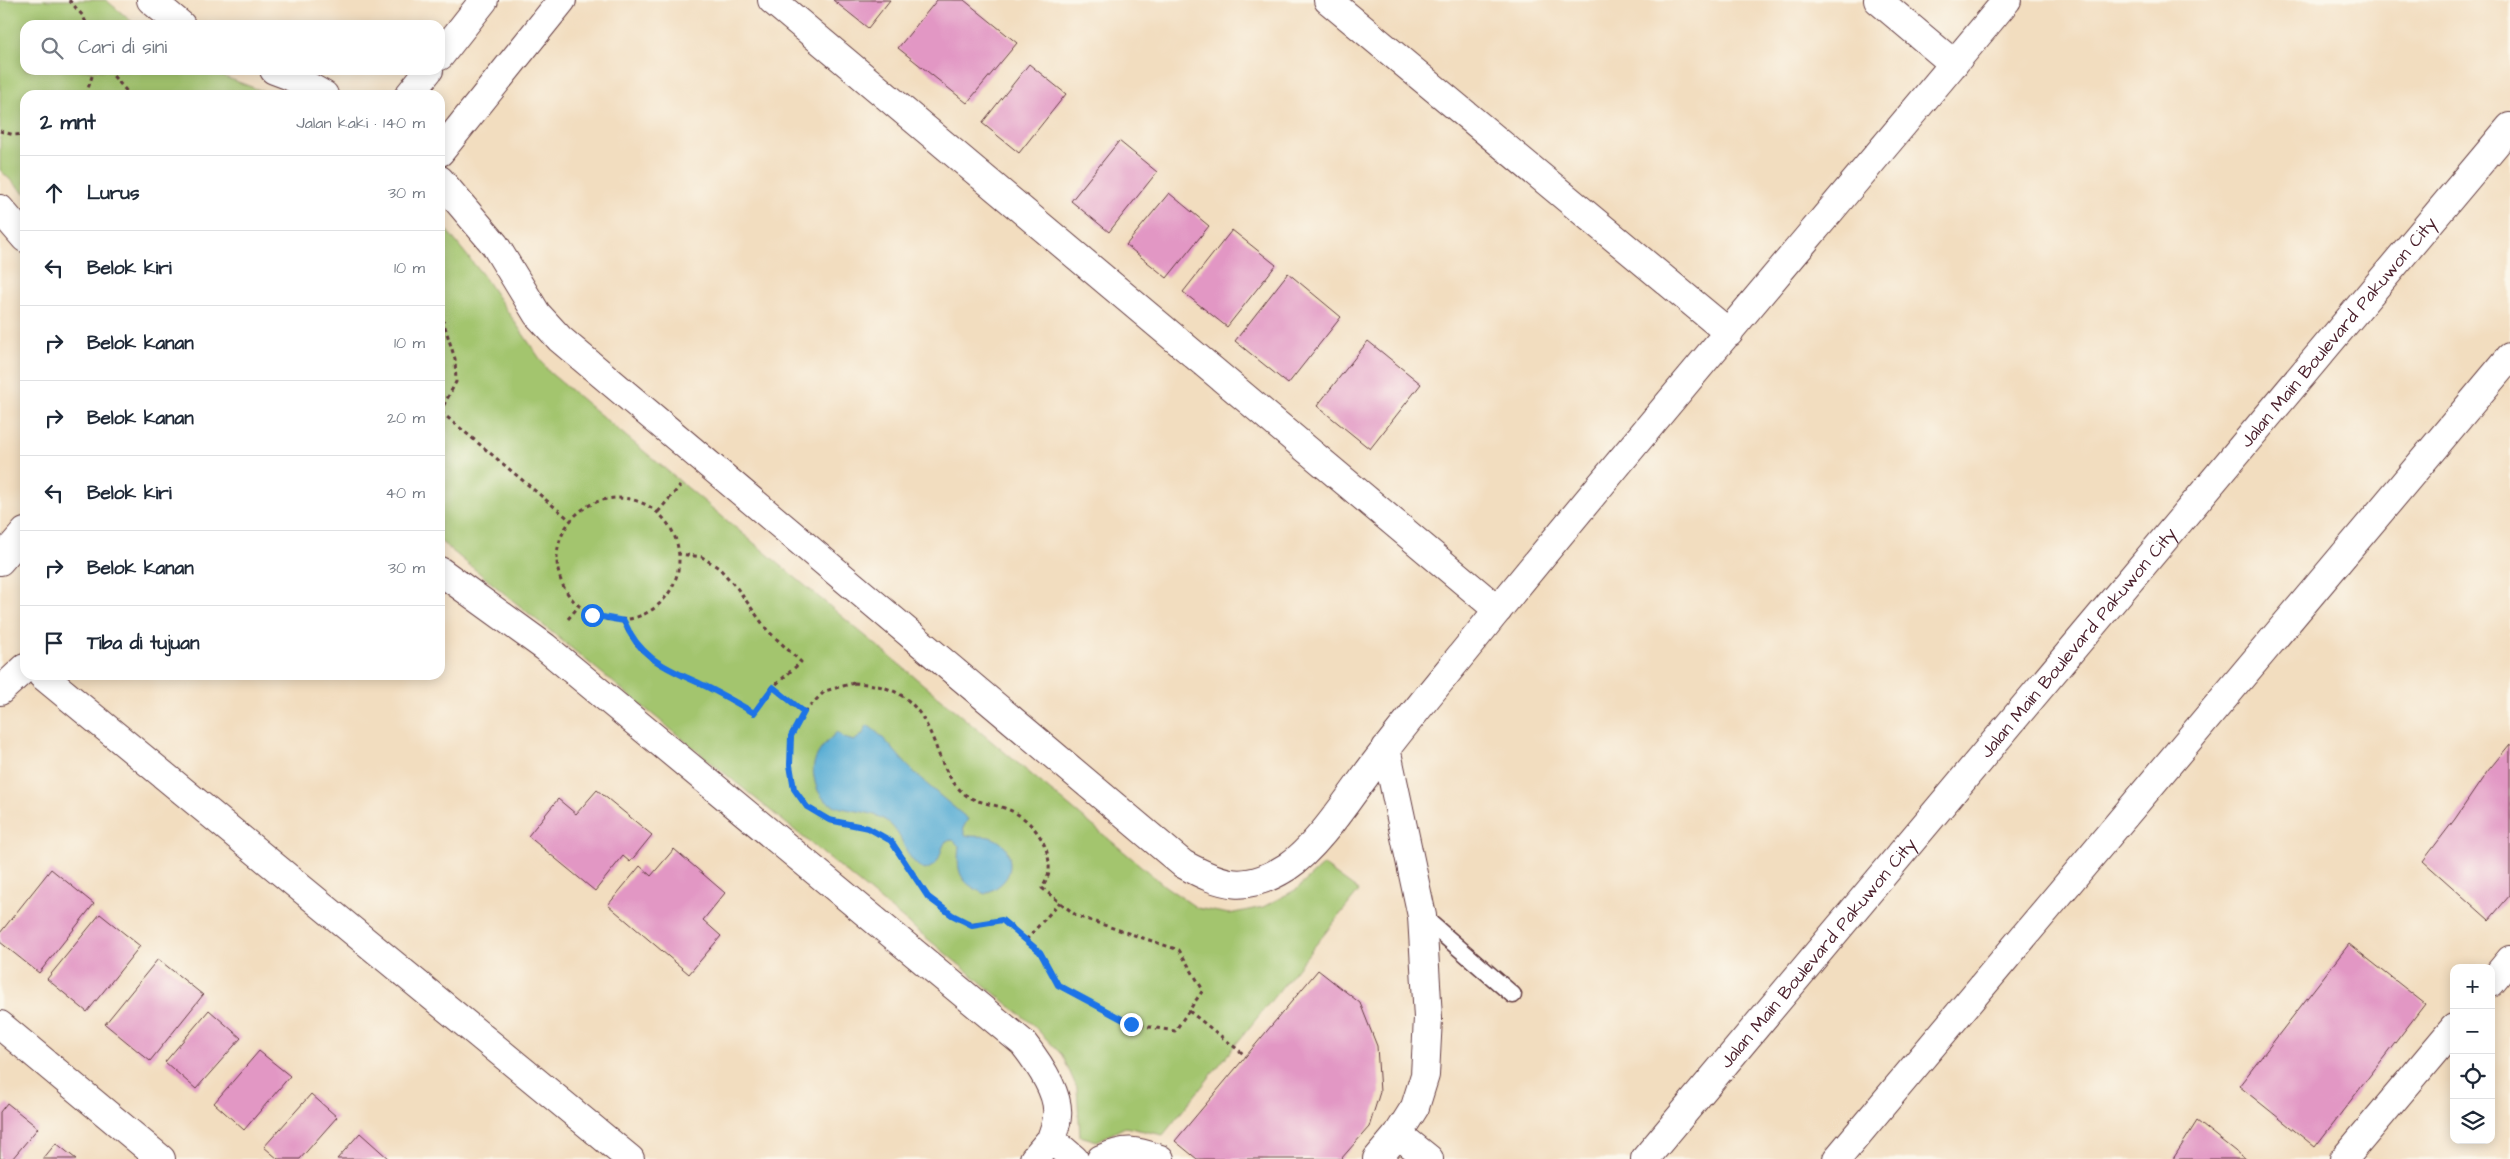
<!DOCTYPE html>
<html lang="id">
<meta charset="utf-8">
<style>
:root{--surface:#fff;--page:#f2f2f3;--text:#1f2937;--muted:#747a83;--line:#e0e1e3}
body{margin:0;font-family:"Architects Daughter",sans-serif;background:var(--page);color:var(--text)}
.controls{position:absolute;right:15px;bottom:15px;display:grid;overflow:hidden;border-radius:10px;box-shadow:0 2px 12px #0003}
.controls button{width:45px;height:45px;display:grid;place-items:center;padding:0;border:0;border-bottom:1px solid var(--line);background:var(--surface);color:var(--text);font:25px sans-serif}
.stop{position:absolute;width:15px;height:15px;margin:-11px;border:4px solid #1a73e8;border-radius:50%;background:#fff}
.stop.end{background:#1a73e8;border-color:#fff;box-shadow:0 1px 5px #0008}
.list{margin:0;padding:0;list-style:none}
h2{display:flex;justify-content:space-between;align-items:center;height:65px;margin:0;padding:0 20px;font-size:21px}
h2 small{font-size:16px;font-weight:400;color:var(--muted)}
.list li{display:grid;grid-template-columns:32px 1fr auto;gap:15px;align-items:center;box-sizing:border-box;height:75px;padding:0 20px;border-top:1px solid var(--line)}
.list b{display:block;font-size:19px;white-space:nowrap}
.list em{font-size:16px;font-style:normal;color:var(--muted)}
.icon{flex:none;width:28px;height:28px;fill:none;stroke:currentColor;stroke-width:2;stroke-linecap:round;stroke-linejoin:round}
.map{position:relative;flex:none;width:2510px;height:1159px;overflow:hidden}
.search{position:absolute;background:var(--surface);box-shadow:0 2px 12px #0003;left:20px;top:20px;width:425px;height:55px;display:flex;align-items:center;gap:12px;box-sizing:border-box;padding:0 18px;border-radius:15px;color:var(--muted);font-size:19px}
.panel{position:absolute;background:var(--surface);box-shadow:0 2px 12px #0003;left:20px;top:90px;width:425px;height:590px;border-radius:15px}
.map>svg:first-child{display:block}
.green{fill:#a3c56e;stroke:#76724c}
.water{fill:#58add4;stroke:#516680}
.building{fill:#e297c4}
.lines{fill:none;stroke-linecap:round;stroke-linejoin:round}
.lane-casing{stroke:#633c41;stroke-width:19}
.street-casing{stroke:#633c41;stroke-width:30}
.secondary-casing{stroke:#633c41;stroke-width:30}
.path{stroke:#633c41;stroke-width:3;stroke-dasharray:4 4;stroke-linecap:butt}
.lane{stroke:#fff;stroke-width:16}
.street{stroke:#fff;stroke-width:28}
.secondary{stroke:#fff;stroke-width:28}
.route{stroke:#1a73e8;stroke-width:6}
.labels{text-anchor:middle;stroke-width:4;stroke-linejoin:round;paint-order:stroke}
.street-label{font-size:18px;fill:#4a1f2b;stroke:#fbf7ec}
</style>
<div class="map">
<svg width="2510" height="1159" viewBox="0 0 2510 1159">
<rect width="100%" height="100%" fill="#fbf7ec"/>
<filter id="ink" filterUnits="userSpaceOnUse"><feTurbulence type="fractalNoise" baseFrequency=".02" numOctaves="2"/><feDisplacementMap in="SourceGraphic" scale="10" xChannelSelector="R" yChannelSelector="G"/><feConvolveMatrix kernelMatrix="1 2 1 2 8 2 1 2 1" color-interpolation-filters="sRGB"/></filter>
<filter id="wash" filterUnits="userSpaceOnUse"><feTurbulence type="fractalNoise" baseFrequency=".0096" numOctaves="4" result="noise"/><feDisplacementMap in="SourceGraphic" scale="20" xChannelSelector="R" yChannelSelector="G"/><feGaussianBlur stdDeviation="1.12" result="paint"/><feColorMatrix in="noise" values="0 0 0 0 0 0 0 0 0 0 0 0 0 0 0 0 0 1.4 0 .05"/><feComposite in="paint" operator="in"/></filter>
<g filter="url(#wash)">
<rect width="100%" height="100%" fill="#f2ddbf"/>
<path class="green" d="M0 0H106L136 25H25V70H206L273 95H25V194L0 170Z
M440 222 482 274 549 372 1165 886 1197 908 1229 914 1263 907 1297 889 1323 865 1359 891 1163 1135 1125 1127 1097 1141 1080 1136 1077 1088 1062 1055 1032 1024 440 541Z"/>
<path class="water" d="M867 725C885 736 897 756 913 771 930 788 949 803 968 819L963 828 965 835C976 838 985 834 995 839 1001 842 1006 847 1008 853 1015 875 1003 885 985 894 960 883 956 873 959 846L953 840 946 841C937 855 943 863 925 870 905 861 906 840 891 825 866 800 821 823 814 777 810 758 824 744 837 732L844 738 854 741 863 734Z"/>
<g id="blocks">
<path class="building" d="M833 0H890L868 28Z
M937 0H964L1017 43 967 103 898 48Z
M1029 64 1066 94 1019 153 982 123Z
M1119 141 1157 172 1109 232 1071 201Z
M1169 193 1209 226 1167 278 1126 245Z
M1232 230 1276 265 1227 327 1183 292Z
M1288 273 1341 317 1288 384 1235 341Z
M1368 341 1421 384 1370 449 1317 406Z
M2510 744V895L2489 920 2423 861 2455 819 2487 772Z
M597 790 652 835 630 862 623 856 595 891 528 836 558 799 576 814Z
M674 849 725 893 703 920 721 936 689 974 608 905 640 866 651 876Z
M51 869 94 904 39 973 0 942V933Z
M100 914 140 946 87 1012 47 979Z
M2349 944 2425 1004 2315 1147 2239 1086Z
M158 959 203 995 150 1061 105 1024Z
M1318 970 1360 1003 1377 1046 1380 1092 1369 1127 1341 1159H1197L1175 1141Z
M209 1010 241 1038 196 1089 165 1062Z
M259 1051 290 1076 244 1130 214 1103Z
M311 1094 337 1117 300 1159H278L264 1147Z
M7 1103 38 1128 12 1159H0V1112Z
M2197 1121 2245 1159H2173Z
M360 1133 389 1159H337Z
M56 1143 76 1159H43Z"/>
</g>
</g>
<g filter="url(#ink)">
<use href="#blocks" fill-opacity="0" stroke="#633c41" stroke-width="1"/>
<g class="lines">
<defs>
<path id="lane" d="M1422 916 1513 995"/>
<path id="street" d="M151 0 181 25
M772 0 1498 610
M1328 0 1729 333
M1878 0 1954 64
M440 56 484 0
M274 70 290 76 324 95
M409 95 429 70
M440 152 562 0
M440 180 495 245 537 314 560 339 1183 864C1223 886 1246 893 1287 867 1319 846 1351 794 1375 763 1413 713 1453 666 1492 617 1661 409 1836 206 2007 0
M0 209 25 238
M0 561 25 532
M440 571 545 647 1023 1043C1037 1061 1060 1093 1057 1116 1057 1124 1053 1132 1051 1139
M42 675 630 1159
M0 691 25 668
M2491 983 2510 960
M0 1025 161 1159
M1398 1134 1429 1159
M1034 1159 1051 1139 1074 1159
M1101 1159C1126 1148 1134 1150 1160 1159
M1377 1159 1398 1134 1415 1107 1425 1075 1428 1018 1422 916 1386 748
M2344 1159 2454 1028"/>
<g id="secondary">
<path id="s1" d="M1645 1159 2510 127"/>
<path d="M1837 1159 2510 357"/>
</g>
</defs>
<use href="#lane" class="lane-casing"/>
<use href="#street" class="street-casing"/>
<use href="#secondary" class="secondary-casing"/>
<path class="path" d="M69 0 83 16 87 25
M108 70 130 95
M86 95 94 70
M0 131 14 135 25 134
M440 311 455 359 456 382 440 412
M441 412 570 520
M557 559a61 61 0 1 1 122 0a61 61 0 1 1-122 0Z
M658 512 680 486
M568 619 579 606
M623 621C640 659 667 668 703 685 720 693 737 703 754 713L773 687 801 662 767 630 737 588 719 568 702 557 679 554
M854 683C900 685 919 702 935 744 941 761 948 778 961 791 973 803 991 803 1007 809 1031 818 1051 844 1049 871 1049 876 1045 883 1042 888L1077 916 1179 950 1203 990 1175 1031 1131 1024 1058 985 1040 952 1002 920 972 925 952 915 928 897 891 841 868 828 829 820 807 807 794 789 790 765 791 735 804 712 825 691Z
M773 687 804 712
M1026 940 1060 902
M1189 1011 1246 1056"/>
<use href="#lane" class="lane"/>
<use href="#street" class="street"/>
<use href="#secondary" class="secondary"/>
</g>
</g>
<g class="lines" filter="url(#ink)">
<path class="route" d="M592 615 624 621C640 659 667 668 703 685 720 693 737 703 754 713L773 687 804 712 791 736 790 765 794 789 807 807 829 820 868 828 891 841 928 897 952 915 972 925 1002 920 1040 952 1058 985 1131 1024"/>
</g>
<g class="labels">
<g class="street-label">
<text dy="6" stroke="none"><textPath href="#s1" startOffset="1079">Jalan Main Boulevard Pakuwon City</textPath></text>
<text dy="6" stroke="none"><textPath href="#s1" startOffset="674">Jalan Main Boulevard Pakuwon City</textPath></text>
<text dy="6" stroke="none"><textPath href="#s1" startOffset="269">Jalan Main Boulevard Pakuwon City</textPath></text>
</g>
</g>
</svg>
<div class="controls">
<button>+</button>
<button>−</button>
<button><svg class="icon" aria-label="locate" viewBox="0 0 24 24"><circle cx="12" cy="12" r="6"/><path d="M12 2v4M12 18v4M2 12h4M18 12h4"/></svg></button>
<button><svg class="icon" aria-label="layers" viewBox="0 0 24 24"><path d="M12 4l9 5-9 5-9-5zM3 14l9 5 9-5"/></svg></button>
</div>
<div class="stop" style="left:592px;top:615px"></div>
<div class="stop end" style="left:1131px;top:1024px"></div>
<div class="search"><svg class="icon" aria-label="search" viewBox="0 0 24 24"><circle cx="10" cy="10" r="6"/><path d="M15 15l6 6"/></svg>Cari di sini</div>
<section class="panel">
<h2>2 mnt<small>Jalan kaki · 140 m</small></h2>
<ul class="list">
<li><svg class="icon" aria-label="ahead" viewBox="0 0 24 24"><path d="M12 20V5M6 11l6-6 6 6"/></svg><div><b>Lurus</b></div><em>30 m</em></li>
<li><svg class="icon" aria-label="left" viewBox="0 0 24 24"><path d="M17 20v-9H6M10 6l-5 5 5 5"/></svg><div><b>Belok kiri</b></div><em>10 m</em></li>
<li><svg class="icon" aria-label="right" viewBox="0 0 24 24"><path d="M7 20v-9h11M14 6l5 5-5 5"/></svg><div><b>Belok kanan</b></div><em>10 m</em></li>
<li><svg class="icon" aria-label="right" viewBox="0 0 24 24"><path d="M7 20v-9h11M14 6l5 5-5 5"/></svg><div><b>Belok kanan</b></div><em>20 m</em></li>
<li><svg class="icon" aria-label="left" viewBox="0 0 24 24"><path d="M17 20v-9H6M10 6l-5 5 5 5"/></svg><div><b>Belok kiri</b></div><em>40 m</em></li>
<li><svg class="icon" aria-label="right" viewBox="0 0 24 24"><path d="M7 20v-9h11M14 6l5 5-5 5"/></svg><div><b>Belok kanan</b></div><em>30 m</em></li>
<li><svg class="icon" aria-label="arrive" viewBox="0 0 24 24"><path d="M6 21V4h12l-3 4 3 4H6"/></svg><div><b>Tiba di tujuan</b></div></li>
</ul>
</section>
</div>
